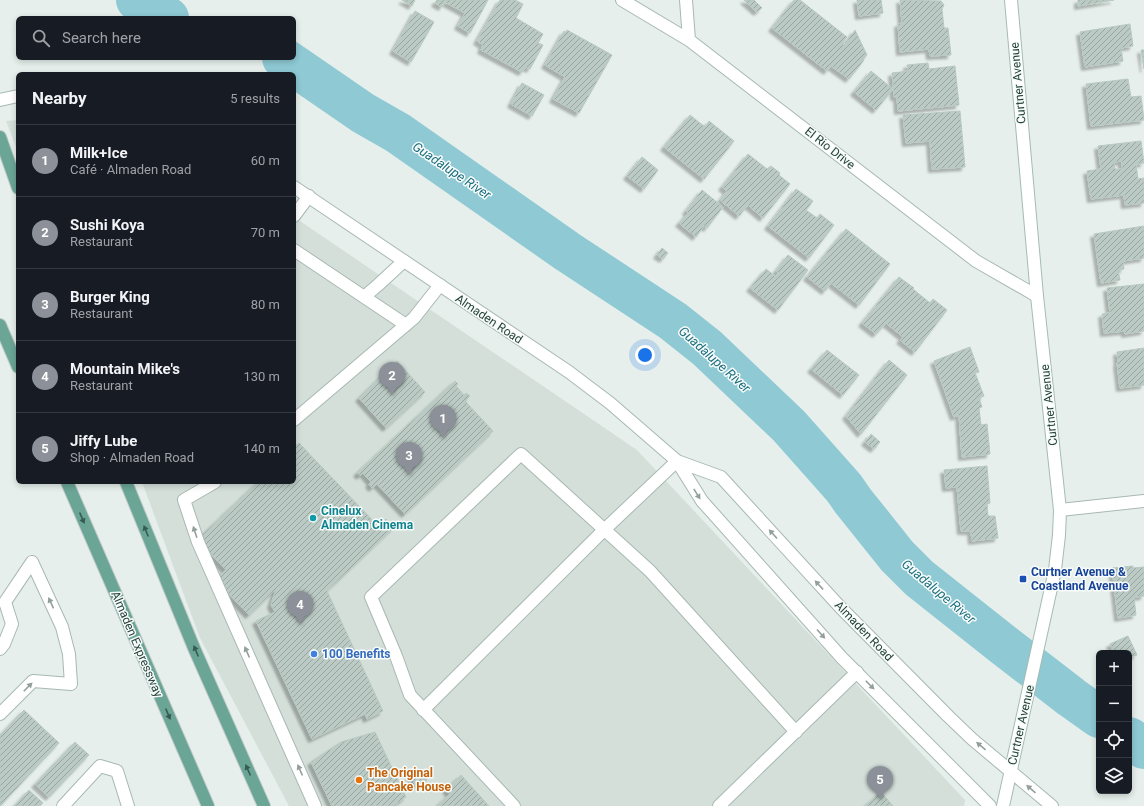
<!DOCTYPE html>
<meta charset="utf-8">
<style>
:root{--surface:#171b24;--page:#20242c;--text:#f1f3f6;--muted:#9ea1a6;--line:#363941;--accent:#8c9099}
body{margin:0;font-family:Roboto,sans-serif;background:var(--page);color:var(--text)}
.controls{position:absolute;right:12px;bottom:12px;display:grid;overflow:hidden;border-radius:6px;box-shadow:0 2px 6px #0003}
.controls button{width:36px;height:36px;display:grid;place-items:center;padding:0;border:0;border-bottom:1px solid var(--line);background:var(--surface);color:var(--text);font:20px sans-serif}
.you{position:absolute;left:645px;top:355px;width:14px;height:14px;margin:-10px;border:3px solid #fff;border-radius:50%;background:#1a73e8;box-shadow:0 0 0 6px #1a73e833}
.badge{display:grid;place-items:center;width:26px;height:26px;border-radius:50%;background:var(--accent);color:#fff;font-size:13px;font-weight:700}
.pin{position:absolute;translate:-50% -33px;filter:drop-shadow(0 1px 2px #0008)}
.pin::after{content:'';position:absolute;top:21px;width:14px;height:12px;background:inherit;clip-path:polygon(0 0,100% 0,50% 100%)}
.list{margin:0;padding:0;list-style:none}
h2{display:flex;justify-content:space-between;align-items:center;height:52px;margin:0;padding:0 16px;font-size:17px}
h2 small{font-size:13px;font-weight:400;color:var(--muted)}
.list li{display:grid;grid-template-columns:26px 1fr auto;gap:12px;align-items:center;box-sizing:border-box;height:72px;padding:0 16px;border-top:1px solid var(--line)}
.list b{display:block;font-size:15px;white-space:nowrap}
.list p{margin:0;font-size:13px;white-space:nowrap;color:var(--muted)}
.list em{font-size:13px;font-style:normal;color:var(--muted)}
.icon{flex:none;width:22px;height:22px;fill:none;stroke:currentColor;stroke-width:2;stroke-linecap:round;stroke-linejoin:round}
.map{position:relative;flex:none;width:1144px;height:806px;overflow:hidden}
.search{position:absolute;background:var(--surface);box-shadow:0 2px 6px #0003;left:16px;top:16px;width:280px;height:44px;display:flex;align-items:center;gap:10px;box-sizing:border-box;padding:0 14px;border-radius:6px;color:var(--muted);font-size:15px}
.panel{position:absolute;background:var(--surface);box-shadow:0 2px 6px #0003;left:16px;top:72px;width:280px;height:412px;border-radius:6px}
.map>svg:first-child{display:block}
.built{fill:#d4dfda}
.lines{fill:none;stroke-linecap:round;stroke-linejoin:round}
.river{stroke:#8ec9d4;stroke-width:42}
.building{fill:url(#building-hatch);stroke:#b8c9c2;fill-rule:evenodd;filter:url(#shadow)}
.service-casing{stroke:#a8b8b2;stroke-width:14}
.minor-casing{stroke:#a8b8b2;stroke-width:14}
.tertiary-casing{stroke:#a8b8b2;stroke-width:14}
.secondary-casing{stroke:#a4bbb3;stroke-width:14}
.primary-casing{stroke:#c2cac8;stroke-width:14}
.service{stroke:#fff;stroke-width:12}
.minor{stroke:#fff;stroke-width:12}
.tertiary{stroke:#fff;stroke-width:12}
.secondary{stroke:#fff;stroke-width:12}
.primary{stroke:#6aa596;stroke-width:12}
.oneway{fill:#92a09c}
.oneway2{fill:#365b51}
.culture-dot{fill:#0f9aa8;stroke:#f7fbf9;stroke-width:1.5}
.transit-dot{fill:#1a4fb4;stroke:#f7fbf9;stroke-width:1.5}
.shop-dot{fill:#3f7fe0;stroke:#f7fbf9;stroke-width:1.5}
.food-dot{fill:#e8710a;stroke:#f7fbf9;stroke-width:1.5}
.labels{text-anchor:middle;stroke-width:3;stroke-linejoin:round;paint-order:stroke}
.street-label{font-size:12px;fill:#24423a;stroke:#f7fbf9}
.culture-label{font-size:12px;font-weight:bold;fill:#0d838f;stroke:#f7fbf9;text-anchor:start}
.transit-label{font-size:12px;font-weight:bold;fill:#164399;stroke:#f7fbf9;text-anchor:start}
.shop-label{font-size:12px;font-weight:bold;fill:#366cbe;stroke:#f7fbf9;text-anchor:start}
.food-label{font-size:12px;font-weight:bold;fill:#c56008;stroke:#f7fbf9;text-anchor:start}
.water-label{font-size:13px;font-style:italic;fill:#1c6f80;stroke:#f7fbf9}
</style>
<div class="map">
<svg width="1144" height="806" viewBox="0 0 1144 806">
<defs>
<pattern id="building-hatch" width="6" height="6" patternUnits="userSpaceOnUse"><rect width="6" height="6" fill="#bbcac4"/><path d="M-1 1l2-2M0 6l6-6M5 7l2-2" fill="none" stroke="#98a6a0"/></pattern>
<filter id="shadow"><feDropShadow dx="-3.5" dy="3.5" stdDeviation="1" flood-color="#0004"/></filter>
</defs>
<rect width="100%" height="100%" fill="#e6efeb"/>
<path class="built" d="M18 120V152L6 121Z
M294 217 637 450 965 800 964 806H289L200 638 142 482H294Z"/>
<g class="lines">
<path class="river" d="M137 0 168 18
M283 58 363 113 398 133 568 252 673 321 707 348 789 426 844 488 853 501 897 556 919 578 1001 643 1071 697 1099 717
M1129 738 1144 748"/>
</g>
<path class="building" d="M402 0H415L412 6Z
M437 0H488L470 33 458 26 465 13 445 2 442 7 435 3Z
M500 0H515L523 4 516 18 543 34 538 43 543 45 530 69 526 67 522 72 481 50 483 45 477 41Z
M744 0H754L762 8 757 12Z
M794 0H800L847 37 842 43 844 45 855 30 867 55 863 60H864L849 79 831 66 827 71 772 28Z
M857 0H881L883 13 859 16Z
M900 0 941 1 944 5 942 9 944 28H948L951 55 930 56 929 49 900 52 898 24 902 23Z
M1078 0H1114L1078 6Z
M415 11 434 22 411 62 393 51Z
M1130 24 1133 46 1121 48 1123 61 1085 67 1080 32Z
M567 30 612 55 579 113 553 99 565 77 545 65 564 31 565 33Z
M1141 50H1144V69Z
M928 63 929 69 955 66 959 105 898 111 897 97H894L892 73 908 71 907 65Z
M871 71 893 89 876 110 854 92Z
M1128 79 1131 97 1141 96 1144 120 1091 126 1086 84Z
M522 83 544 95 532 116 511 104Z
M960 111 965 167 932 169 930 141 906 143 903 115Z
M690 115 705 127 709 121 734 141 704 179 664 147Z
M1141 141 1144 163 1136 164 1138 179 1144 178V203L1125 205 1124 195 1091 199 1087 171 1101 169 1098 146ZM1122 161V169H1115L1114 162Z
M748 154 767 169 771 166 780 173 779 175 790 184 763 218 748 205 739 216 720 200 727 191 722 187Z
M642 157 658 170 644 189 627 176Z
M796 189 813 201 806 210 817 218 820 214 834 225 809 258 768 226Z
M702 190 723 207 707 228 704 226 696 237 679 223 688 213 686 211Z
M1144 226V258L1123 261 1124 269 1118 270 1120 280 1101 283 1094 234Z
M846 229 890 264 859 305 831 283 825 291 807 277Z
M662 248 668 253 663 259 657 255Z
M788 255 808 270 778 310 750 288 766 269 775 276 778 273 776 271Z
M899 277 914 288 913 289 930 303 933 299 947 310 915 352 900 340 903 337 886 323 876 334 862 323Z
M1144 284V331L1125 334V331L1104 333 1102 314 1110 313 1107 288Z
M970 347 979 372 975 373 984 396 979 398 982 407 979 408 981 425 987 424 990 454 962 457 959 415 954 417 934 361Z
M1144 348V385L1120 388 1117 363H1118L1117 352Z
M827 350 859 375 843 395 811 369Z
M889 360 907 375 861 434 846 416Z
M397 361 425 392 386 428 359 398Z
M455 381 458 384 456 386 464 395 466 393 470 396 465 401 493 431 405 514 377 484 372 488 369 484 371 482 363 473 360 476 357 473Z
M871 434 880 442 874 449 865 442Z
M299 443 378 526 386 519 394 527 327 591 383 711 367 719 365 714 312 739 256 621 275 612 271 605 276 589 249 615 222 587 218 577 226 570 208 551 201 536 258 482H294V447Z
M987 466 990 503 987 504 988 516H995L998 538 972 541 971 531H961L957 487 946 488 944 470Z
M1133 566V568L1144 567V596L1134 597 1136 615 1118 618 1112 568Z
M1128 636 1137 655 1129 658V653H1114L1110 644Z
M24 710 59 743 0 806V735Z
M375 732 406 797 393 806H332L311 762 341 742Z
M75 742 89 755 49 797 35 784Z
M421 768 427 780 416 786 409 773Z
M461 775 489 806H437L450 794 446 790Z
M29 790 43 803 40 806H14Z
M881 792 893 806H865Z"/>
<g class="lines">
<defs>
<path id="service" d="M294 216 309 196
M294 250 406 325
M364 297 378 285 404 261
M294 420 414 318 440 285
M215 482 184 500 198 542 315 806
M0 649 4 644 12 624 5 602 32 562 62 627 69 654 71 684 33 681 0 714
M423 710 604 530 677 461
M63 806 100 766 117 771 128 806
M514 806 410 695 396 656 371 597 521 454 650 571 796 732
M719 806 857 672"/>
<path id="minor" d="M622 0 689 40 976 261 1037 296
M686 0 689 40
M1060 510 1144 501"/>
<path id="tertiary" d="M0 100 18 96
M294 187 569 372 610 403 677 461 702 501 842 658 990 806
M677 461 721 477 841 608 948 716 972 739 1052 806"/>
<path id="secondary" d="M1003 806 1055 570 1059 535 1060 510 1037 296 1011 0"/>
<path id="primary" d="M0 137 18 188
M0 325 18 367
M67 482 208 806
M126 482 194 648 264 806"/>
</defs>
<use href="#service" class="service-casing"/>
<use href="#minor" class="minor-casing"/>
<use href="#tertiary" class="tertiary-casing"/>
<use href="#secondary" class="secondary-casing"/>
<use href="#primary" class="primary-casing"/>
<use href="#service" class="service"/>
<use href="#minor" class="minor"/>
<use href="#tertiary" class="tertiary"/>
<use href="#secondary" class="secondary"/>
<use href="#primary" class="primary"/>
</g>
<defs><path id="oneway-solid" d="M-6-.8H1V-3.2L6.5 0L1 3.2V.8H-6Z"/></defs>
<g class="oneway">
<use href="#oneway-solid" transform="translate(697 494) rotate(58)"/>
<use href="#oneway-solid" transform="translate(195 532) rotate(-108)"/>
<use href="#oneway-solid" transform="translate(773 534) rotate(-132)"/>
<use href="#oneway-solid" transform="translate(819 585) rotate(-133)"/>
<use href="#oneway-solid" transform="translate(51 603) rotate(-115)"/>
<use href="#oneway-solid" transform="translate(821 634) rotate(48)"/>
<use href="#oneway-solid" transform="translate(247 652) rotate(-114)"/>
<use href="#oneway-solid" transform="translate(870 685) rotate(45)"/>
<use href="#oneway-solid" transform="translate(28 687) rotate(-45)"/>
<use href="#oneway-solid" transform="translate(981 746) rotate(-140)"/>
<use href="#oneway-solid" transform="translate(300 770) rotate(-114)"/>
<use href="#oneway-solid" transform="translate(1031 789) rotate(-139)"/>
</g>
<g class="oneway2">
<use href="#oneway-solid" transform="translate(82 518) rotate(67)"/>
<use href="#oneway-solid" transform="translate(146 531) rotate(-112)"/>
<use href="#oneway-solid" transform="translate(196 651) rotate(-113)"/>
<use href="#oneway-solid" transform="translate(168 714) rotate(67)"/>
<use href="#oneway-solid" transform="translate(248 770) rotate(-114)"/>
</g>
<circle class="culture-dot" cx="313" cy="518" r="4"/>
<rect class="transit-dot" x="1019" y="575" width="8" height="8" rx="2"/>
<circle class="shop-dot" cx="314" cy="654" r="4"/>
<circle class="food-dot" cx="359" cy="780" r="4"/>
<g class="labels">
<g class="street-label">
<text transform="translate(1018 83) rotate(-95)" y="4">Curtner Avenue</text>
<text transform="translate(830 148) rotate(38)" y="4">El Rio Drive</text>
<text transform="translate(489 319) rotate(34)" y="4">Almaden Road</text>
<text transform="translate(1049 405) rotate(-96)" y="4">Curtner Avenue</text>
<text transform="translate(864 631) rotate(46)" y="4">Almaden Road</text>
<text transform="translate(137 644) rotate(67)" y="4">Almaden Expressway</text>
<text transform="translate(1021 725) rotate(-77)" y="4">Curtner Avenue</text>
</g>
<g class="culture-label">
<text x="321" y="515">Cinelux<tspan x="321" dy="14">Almaden Cinema</tspan></text>
</g>
<g class="transit-label">
<text x="1031" y="576">Curtner Avenue &amp;<tspan x="1031" dy="14">Coastland Avenue</tspan></text>
</g>
<g class="shop-label">
<text x="322" y="658">100 Benefits</text>
</g>
<g class="food-label">
<text x="367" y="777">The Original<tspan x="367" dy="14">Pancake House</tspan></text>
</g>
<g class="water-label">
<text transform="translate(452 170) rotate(34)" y="5">Guadalupe River</text>
<text transform="translate(715 359) rotate(42)" y="5">Guadalupe River</text>
<text transform="translate(939 591) rotate(40)" y="5">Guadalupe River</text>
</g>
</g>
</svg>
<div class="controls">
<button>+</button>
<button>−</button>
<button><svg class="icon" aria-label="locate" viewBox="0 0 24 24"><circle cx="12" cy="12" r="6"/><path d="M12 2v4M12 18v4M2 12h4M18 12h4"/></svg></button>
<button><svg class="icon" aria-label="layers" viewBox="0 0 24 24"><path d="M12 4l9 5-9 5-9-5zM3 14l9 5 9-5"/></svg></button>
</div>
<div class="you"></div>
<div class="pin badge" style="left:443px;top:438px">1</div>
<div class="pin badge" style="left:392px;top:395px">2</div>
<div class="pin badge" style="left:409px;top:475px">3</div>
<div class="pin badge" style="left:300px;top:624px">4</div>
<div class="pin badge" style="left:880px;top:799px">5</div>
<div class="search"><svg class="icon" aria-label="search" viewBox="0 0 24 24"><circle cx="10" cy="10" r="6"/><path d="M15 15l6 6"/></svg>Search here</div>
<section class="panel">
<h2>Nearby<small>5 results</small></h2>
<ul class="list">
<li><span class="badge">1</span><div><b>Milk+Ice</b><p>Café · Almaden Road</p></div><em>60 m</em></li>
<li><span class="badge">2</span><div><b>Sushi Koya</b><p>Restaurant</p></div><em>70 m</em></li>
<li><span class="badge">3</span><div><b>Burger King</b><p>Restaurant</p></div><em>80 m</em></li>
<li><span class="badge">4</span><div><b>Mountain Mike's</b><p>Restaurant</p></div><em>130 m</em></li>
<li><span class="badge">5</span><div><b>Jiffy Lube</b><p>Shop · Almaden Road</p></div><em>140 m</em></li>
</ul>
</section>
</div>
